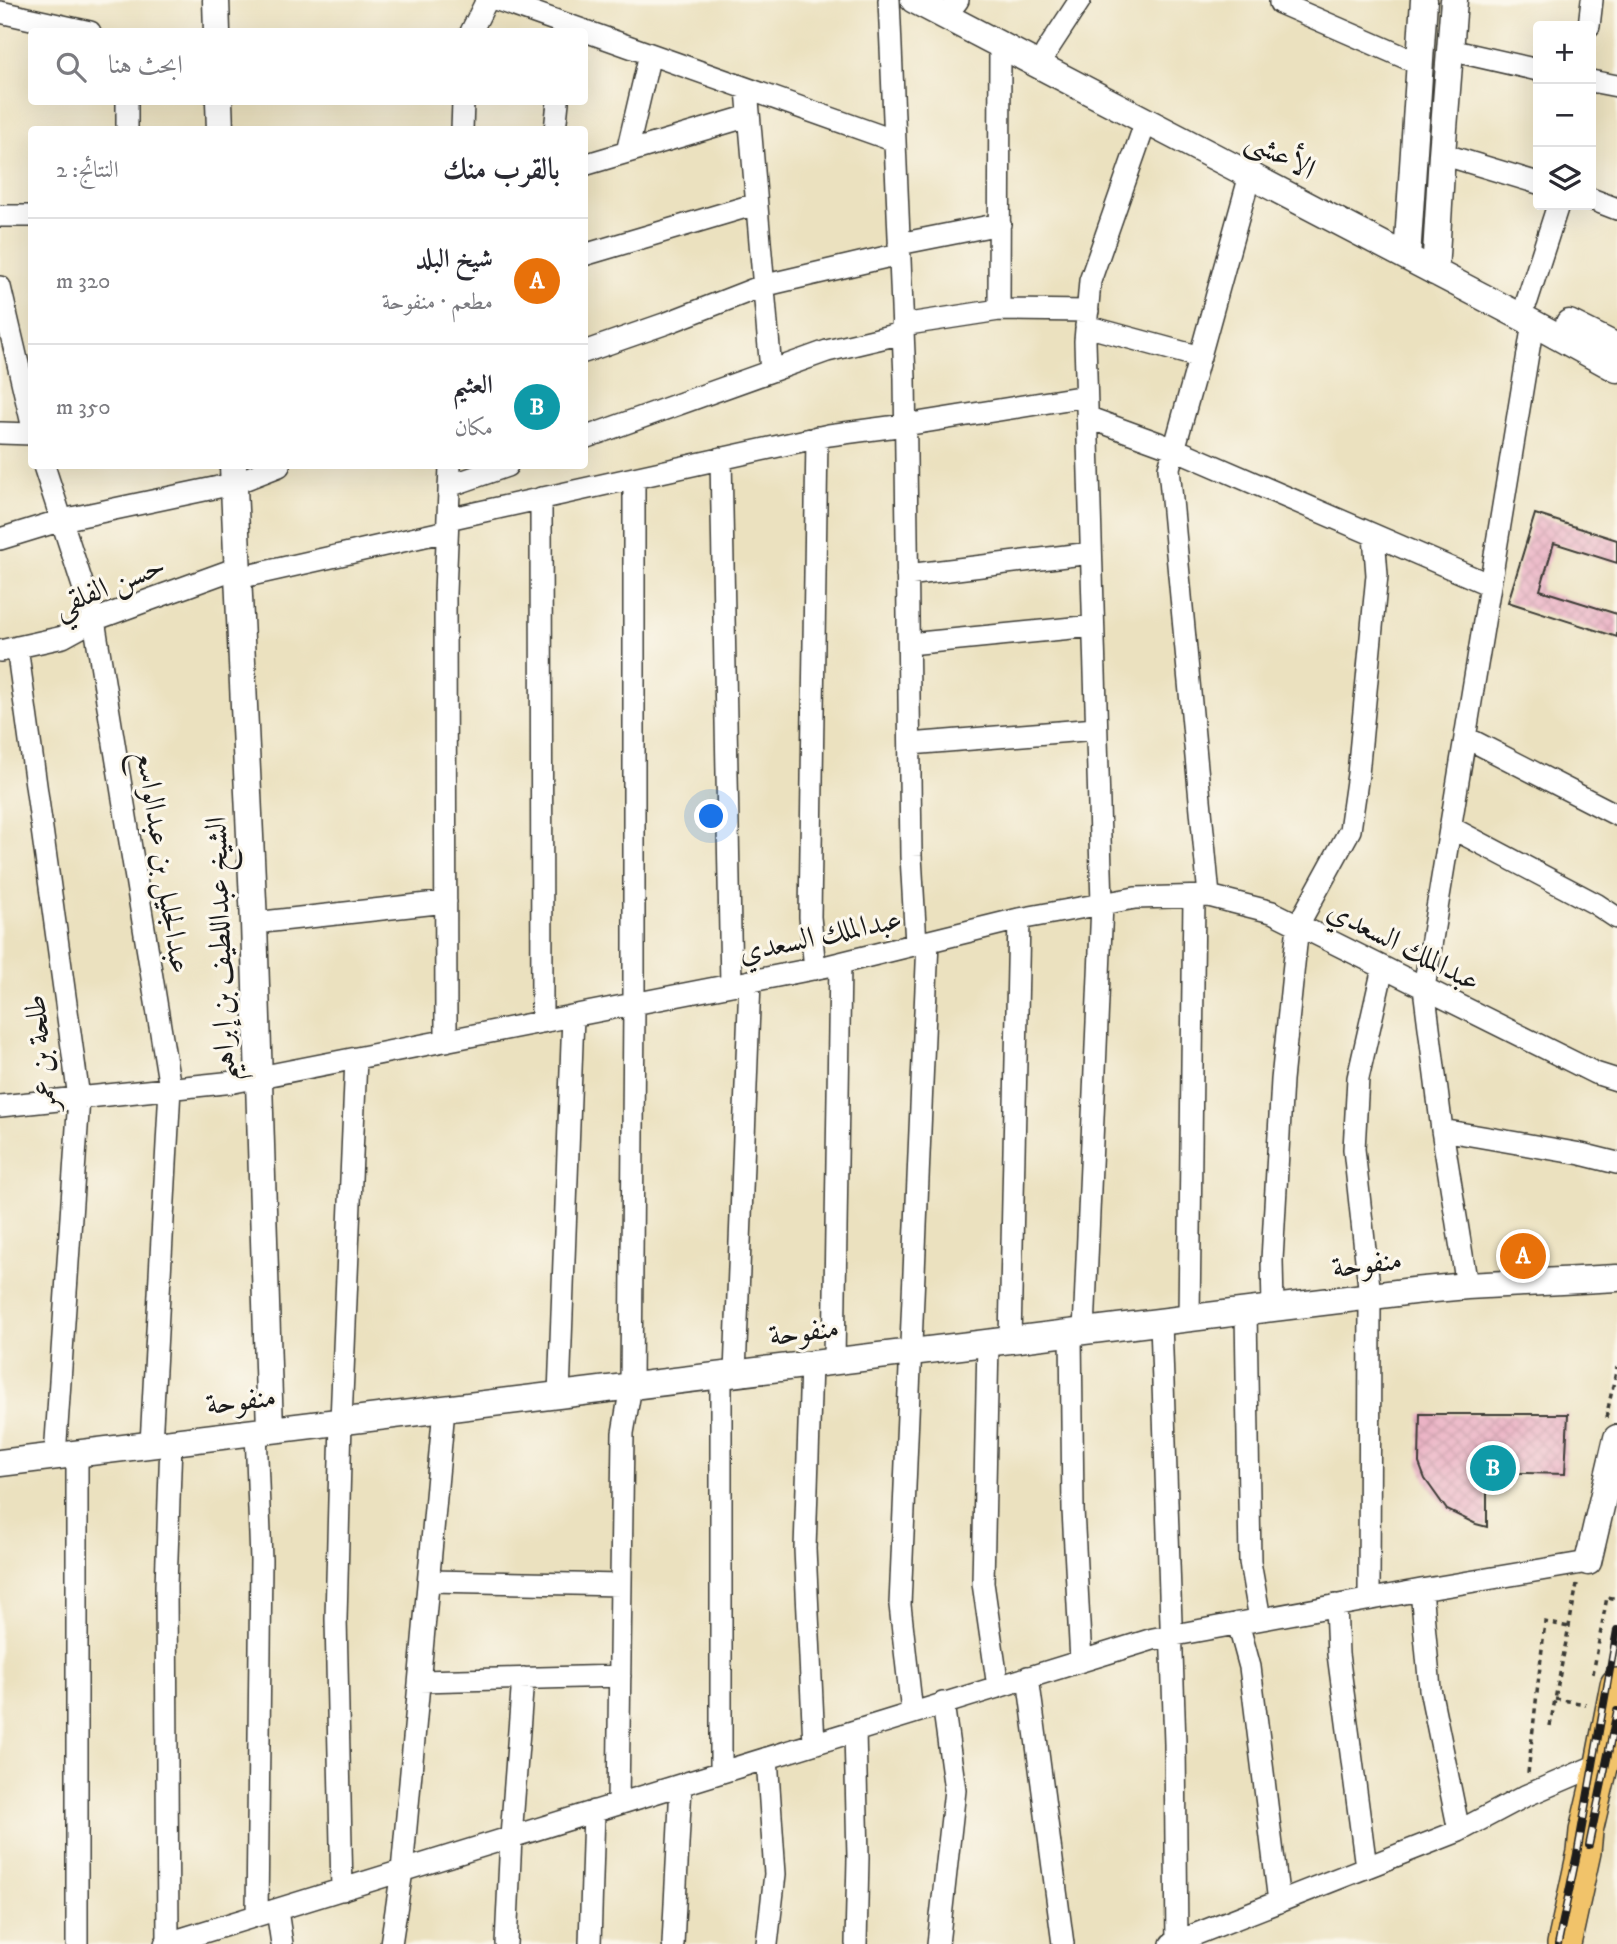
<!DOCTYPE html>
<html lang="ar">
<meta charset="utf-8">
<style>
:root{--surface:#fff;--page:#f7f7f7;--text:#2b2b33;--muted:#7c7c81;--line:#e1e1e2;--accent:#1f6fb2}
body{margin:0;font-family:"IM FELL DW Pica",Amiri,serif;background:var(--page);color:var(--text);direction:rtl}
.controls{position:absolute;right:21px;top:21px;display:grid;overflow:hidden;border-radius:7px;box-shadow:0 7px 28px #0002}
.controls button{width:63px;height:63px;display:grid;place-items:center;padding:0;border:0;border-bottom:2px solid var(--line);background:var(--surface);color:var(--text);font:35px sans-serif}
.you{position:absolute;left:712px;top:817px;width:24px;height:24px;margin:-18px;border:5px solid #fff;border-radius:50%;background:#1a73e8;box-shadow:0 0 0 10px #1a73e833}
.badge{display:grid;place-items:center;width:46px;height:46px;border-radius:50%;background:var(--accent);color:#fff;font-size:23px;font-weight:700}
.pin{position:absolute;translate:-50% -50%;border:4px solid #fff;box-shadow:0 2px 7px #0006}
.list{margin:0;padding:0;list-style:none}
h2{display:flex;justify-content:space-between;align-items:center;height:91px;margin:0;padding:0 28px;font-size:30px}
h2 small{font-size:23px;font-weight:400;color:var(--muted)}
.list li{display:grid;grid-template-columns:46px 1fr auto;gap:21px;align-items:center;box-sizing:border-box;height:126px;padding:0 28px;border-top:2px solid var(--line)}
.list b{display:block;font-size:26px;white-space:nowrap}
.list p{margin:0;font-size:23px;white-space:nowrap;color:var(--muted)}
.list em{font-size:23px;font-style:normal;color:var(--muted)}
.icon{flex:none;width:38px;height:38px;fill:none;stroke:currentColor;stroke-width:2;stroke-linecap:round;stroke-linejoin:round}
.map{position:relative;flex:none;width:1617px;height:1944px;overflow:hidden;direction:ltr}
.search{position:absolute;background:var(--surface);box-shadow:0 7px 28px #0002;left:28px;top:28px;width:560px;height:77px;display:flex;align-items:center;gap:18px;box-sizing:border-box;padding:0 24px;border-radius:7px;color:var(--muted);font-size:26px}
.panel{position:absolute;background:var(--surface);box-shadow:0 7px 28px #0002;left:28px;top:126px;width:560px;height:343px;border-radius:7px;direction:rtl}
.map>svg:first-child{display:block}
.building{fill:url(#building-cross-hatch)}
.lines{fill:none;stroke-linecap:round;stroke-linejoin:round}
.minor-casing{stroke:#3b3a34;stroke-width:24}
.tertiary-casing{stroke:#3b3a34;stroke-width:29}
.primary-casing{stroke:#3b3a34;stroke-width:36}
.path{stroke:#3b3a34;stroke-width:3.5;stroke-dasharray:5 5;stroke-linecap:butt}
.minor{stroke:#fff;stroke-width:21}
.tertiary{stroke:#fff;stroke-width:26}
.primary{stroke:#f1c36a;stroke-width:33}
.rail-casing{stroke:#1c1c1c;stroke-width:8}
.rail{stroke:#fbf7ec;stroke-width:5;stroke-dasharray:16;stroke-linecap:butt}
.labels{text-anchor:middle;stroke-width:6;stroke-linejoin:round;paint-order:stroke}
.street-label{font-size:30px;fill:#1c1c1c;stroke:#fbf7ec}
</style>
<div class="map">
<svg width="1617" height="1944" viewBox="0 0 1617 1944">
<defs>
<pattern id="building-cross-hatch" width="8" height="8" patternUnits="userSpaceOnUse" patternTransform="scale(1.75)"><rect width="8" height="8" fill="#eaaec2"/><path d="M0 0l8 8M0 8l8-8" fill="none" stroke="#c895a6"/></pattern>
</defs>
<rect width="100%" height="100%" fill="#fbf7ec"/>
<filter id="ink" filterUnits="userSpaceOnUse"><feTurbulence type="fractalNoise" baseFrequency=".0143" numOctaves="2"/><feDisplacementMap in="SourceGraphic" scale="14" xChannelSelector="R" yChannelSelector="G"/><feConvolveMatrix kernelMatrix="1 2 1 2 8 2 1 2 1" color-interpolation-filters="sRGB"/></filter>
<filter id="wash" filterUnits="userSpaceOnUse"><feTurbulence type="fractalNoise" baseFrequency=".00686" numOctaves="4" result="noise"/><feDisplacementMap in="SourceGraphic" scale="28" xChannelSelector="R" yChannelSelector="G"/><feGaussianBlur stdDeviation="1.57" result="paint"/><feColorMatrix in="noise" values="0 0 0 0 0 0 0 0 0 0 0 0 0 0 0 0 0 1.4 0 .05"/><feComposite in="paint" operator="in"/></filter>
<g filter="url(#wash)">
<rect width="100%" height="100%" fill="#ebe1bf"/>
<g id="blocks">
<path class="building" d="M1535 514 1617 540V563L1554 543 1540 590 1617 614V637L1508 602Z
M1420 1414H1568L1565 1474 1487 1472V1527L1476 1524 1447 1510 1425 1479 1419 1463Z"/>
</g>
</g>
<g filter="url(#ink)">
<use href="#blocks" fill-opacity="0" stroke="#3b3a34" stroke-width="2"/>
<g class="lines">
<defs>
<path id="minor" d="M498 0 895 141
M889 0 905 378 911 856 916 944
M1280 3 1420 64
M955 4 958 0
M0 12 90 32
M1589 26 1592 0
M471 32 487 0
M1450 50 1538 70
M1046 52 1080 0
M1591 81 1617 86
M747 89 771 371
M127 102V130
M462 130 463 102
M555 130 558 102
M627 152 650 54
M1442 154 1538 183
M584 165 749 116
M1591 199 1617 209
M0 216H32
M899 244 1000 224
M584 255 756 204
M0 287 32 424
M1527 301 1558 205
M999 310 1000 45
M902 325 999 310 1088 311
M1086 326 1200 357
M584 352 667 323 762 286 899 254
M1087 417 1175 449 1490 585
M0 433 32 434
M584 438 827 351 903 333
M721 458 731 985
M44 466 94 620 170 1088 151 1444
M449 486 507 466
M541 498 542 1022
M448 519 829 435 905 425 1086 396
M0 539 62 520 233 484 279 466
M907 575 1091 553
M238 578 447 531
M909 644 1093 626
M17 647 79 1098 55 1456
M0 651 63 637 94 620 237 568
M1465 737 1617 815
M910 744 1096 729
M1450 827 1596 904 1617 918
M1209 896 1169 468 1250 175
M254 923 446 902
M815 969 810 917 817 437
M446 1041 445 593 450 466
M0 1106 234 1082 828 966 1019 919 1135 898 1209 896 1272 912 1595 1073 1617 1080
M1442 1130 1581 1154 1617 1163
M1467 1286 1442 1130 1424 988 1533 323
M1273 1308 1272 1260 1282 1080 1298 925 1350 830 1358 774 1377 575 1374 535
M1246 1311 1250 1562 1260 1619
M1189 1318 1194 897
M1161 1322 1175 1744 1177 1944
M1084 1331 1102 904 1085 341 1090 281 1146 121
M1071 1332 1073 1510 1081 1661
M1010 1340 1019 919
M988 1342 983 1583 998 1687
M834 1361 840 963
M811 1364 805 1549 814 1744
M735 1373 750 981
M721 1375V1772
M559 1395 573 1016
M256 1432 261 1560 257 1916
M430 1581 621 1585
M1421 1590 1430 1689 1459 1831
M1369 1599 1370 1296 1354 1149 1358 1078 1383 968
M1336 1605 1338 1654 1366 1867
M1238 1623 1250 1667 1279 1902
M1028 1677 1063 1944
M420 1681 620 1676
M912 1713 900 1605 928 941
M855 1731 858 1858 856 1944
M767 1758 775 1874 767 1944
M618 1804 623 1433 631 1386 634 1004V478
M342 1890 336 1619 341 1421 356 1058
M277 1910 282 1944
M168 1943 166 1586 171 1442
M77 1944V1453
M165 1944 1153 1639 1421 1590 1588 1562
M391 1944 402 1871 444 1409
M506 1944 511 1837 523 1678
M590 1944 594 1811
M673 1944 681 1785
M938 1944 955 1790 943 1703
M1171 1944 1459 1831 1525 1796 1602 1763"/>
<path id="tertiary" d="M216 0 217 32
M914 0 1533 323 1617 369
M219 102 220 130
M1407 257 1424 0
M1435 272 1442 154 1454 0
M1569 323 1617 347
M233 466 254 923 270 1430
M0 1463 1413 1291 1467 1286 1617 1278
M1588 1562 1617 1438"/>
<path id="primary" d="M1564 1944 1584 1852 1586 1831 1602 1763 1617 1685"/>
</defs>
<use href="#minor" class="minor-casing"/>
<use href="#tertiary" class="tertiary-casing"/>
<use href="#primary" class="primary-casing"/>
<path class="path" d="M1606 1418 1617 1367
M1593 1674 1607 1597 1617 1599
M1555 1699 1586 1704
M1550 1726 1577 1584
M1528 1773 1545 1622 1569 1627"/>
<use href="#minor" class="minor"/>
<use href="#tertiary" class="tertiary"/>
<use href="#primary" class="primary"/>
<defs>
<path id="rail" d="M1589 1845 1617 1711
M1558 1944 1578 1849 1617 1630"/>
</defs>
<use href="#rail" class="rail-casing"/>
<use href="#rail" class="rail"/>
</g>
</g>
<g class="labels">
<g class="street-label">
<text transform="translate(1281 154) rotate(28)" y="10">الأعشى</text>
<text transform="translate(109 585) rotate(-22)" y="10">حسن الفلقي</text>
<text transform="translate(164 862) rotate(81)" y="10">عبدالجليل بن عبدالواسع</text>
<text transform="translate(820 935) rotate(-12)" y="10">عبدالملك السعدي</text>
<text transform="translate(1404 945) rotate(27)" y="10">عبدالملك السعدي</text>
<text transform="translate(220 949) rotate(-92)" y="10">الشيخ عبداللطيف بن إبراهيم</text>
<text transform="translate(40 1053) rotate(-96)" y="10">طلحة بن عمر</text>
<text transform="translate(1367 1263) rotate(-7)" y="10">منفوحة</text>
<text transform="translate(804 1331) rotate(-7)" y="10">منفوحة</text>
<text transform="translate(241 1400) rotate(-7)" y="10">منفوحة</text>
</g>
</g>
</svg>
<div class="controls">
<button>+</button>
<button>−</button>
<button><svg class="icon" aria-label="layers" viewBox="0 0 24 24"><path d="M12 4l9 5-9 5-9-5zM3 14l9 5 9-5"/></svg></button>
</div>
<div class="you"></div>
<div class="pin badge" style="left:1523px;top:1256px;background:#e8710a">A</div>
<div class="pin badge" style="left:1493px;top:1468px;background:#0f9aa8">B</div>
<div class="search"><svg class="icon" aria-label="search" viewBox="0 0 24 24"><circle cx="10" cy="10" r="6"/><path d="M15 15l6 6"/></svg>ابحث هنا</div>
<section class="panel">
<h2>بالقرب منك<small>النتائج: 2</small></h2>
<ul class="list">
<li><span class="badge" style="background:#e8710a">A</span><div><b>شيخ البلد</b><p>مطعم · منفوحة</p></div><em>320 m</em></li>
<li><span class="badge" style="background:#0f9aa8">B</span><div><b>العثيم</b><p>مكان</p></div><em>350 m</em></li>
</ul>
</section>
</div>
